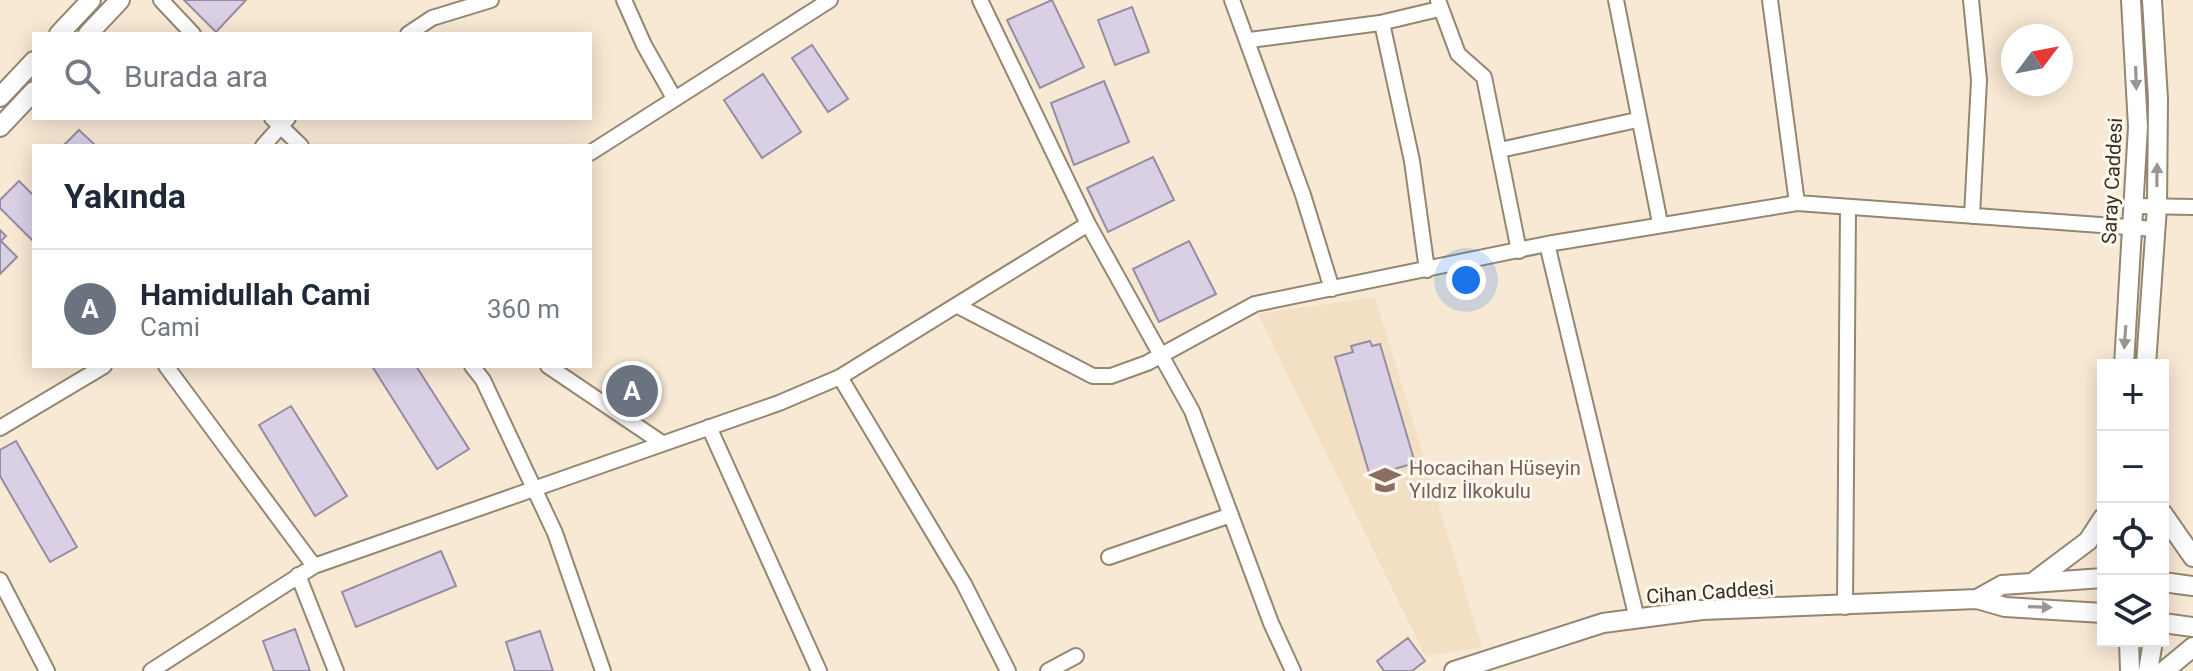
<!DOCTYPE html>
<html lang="tr">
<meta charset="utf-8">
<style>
:root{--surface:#fff;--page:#f2f2f3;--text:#1f2937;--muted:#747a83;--line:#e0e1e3;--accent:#111827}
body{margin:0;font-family:Roboto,sans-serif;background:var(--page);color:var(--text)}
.controls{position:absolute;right:24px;bottom:24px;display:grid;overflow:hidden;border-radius:0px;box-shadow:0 4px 20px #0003}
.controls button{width:72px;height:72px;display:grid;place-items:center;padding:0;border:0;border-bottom:2px solid var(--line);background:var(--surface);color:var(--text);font:40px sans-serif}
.compass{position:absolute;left:2001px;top:24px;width:72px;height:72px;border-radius:50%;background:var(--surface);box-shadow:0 4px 20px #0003;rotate:58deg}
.you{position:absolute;left:1466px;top:280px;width:28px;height:28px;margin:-20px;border:6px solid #fff;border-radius:50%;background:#1a73e8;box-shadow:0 0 0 12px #1a73e833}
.badge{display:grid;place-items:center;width:52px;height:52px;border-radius:50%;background:var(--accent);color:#fff;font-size:26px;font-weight:700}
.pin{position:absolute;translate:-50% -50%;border:4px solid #fff;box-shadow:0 2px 8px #0006}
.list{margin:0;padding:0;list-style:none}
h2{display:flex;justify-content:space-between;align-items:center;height:104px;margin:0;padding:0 32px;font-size:34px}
h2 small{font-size:26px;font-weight:400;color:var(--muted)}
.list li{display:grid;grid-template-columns:52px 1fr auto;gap:24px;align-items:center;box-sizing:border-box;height:120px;padding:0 32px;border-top:2px solid var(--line)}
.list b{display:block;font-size:30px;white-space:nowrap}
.list p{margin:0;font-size:26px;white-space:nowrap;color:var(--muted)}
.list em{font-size:26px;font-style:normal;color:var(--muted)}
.icon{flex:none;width:44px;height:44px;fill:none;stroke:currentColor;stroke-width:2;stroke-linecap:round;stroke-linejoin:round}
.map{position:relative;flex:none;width:2193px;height:671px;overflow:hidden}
.search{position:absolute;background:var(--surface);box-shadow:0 4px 20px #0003;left:32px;top:32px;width:560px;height:88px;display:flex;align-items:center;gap:20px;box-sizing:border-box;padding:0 28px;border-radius:0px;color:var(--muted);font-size:30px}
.panel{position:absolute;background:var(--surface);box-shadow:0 4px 20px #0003;left:32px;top:144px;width:560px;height:224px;border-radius:0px}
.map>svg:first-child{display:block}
.built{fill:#f3e0c4}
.building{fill:#dad0e6;stroke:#978da3;stroke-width:2}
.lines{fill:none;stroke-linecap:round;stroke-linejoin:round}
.street-casing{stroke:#948673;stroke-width:18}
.secondary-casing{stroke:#948673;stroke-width:22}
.street{stroke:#fff;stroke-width:14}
.secondary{stroke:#fff;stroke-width:18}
.oneway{fill:#9a9792}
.labels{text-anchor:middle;stroke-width:6;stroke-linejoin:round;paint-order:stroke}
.street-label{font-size:20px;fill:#342f26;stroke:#fef8ef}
.education-label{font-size:20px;fill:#785e54;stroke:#fef8ef;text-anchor:start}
</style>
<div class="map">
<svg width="2193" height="671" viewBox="0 0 2193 671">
<rect width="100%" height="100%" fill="#f8e9d4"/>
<path class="built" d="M1375 297 1482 647 1425 656 1258 314Z"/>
<path class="building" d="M184 0H246L216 32Z
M1052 0 1084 67 1040 88 1007 20Z
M1132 7 1149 52 1115 65 1098 20Z
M812 45 848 99 828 112 792 58Z
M763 74 801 132 762 158 724 100Z
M1104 81 1129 142 1074 165 1051 103Z
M79 130 96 146H63Z
M1153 157 1174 200 1108 232 1087 188Z
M19 181 34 196V242L0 208V200Z
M0 230 6 236 1 241 17 257 0 274Z
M1189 241 1216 294 1159 322 1133 269Z
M1370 341 1372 346 1380 344 1415 463 1370 476 1335 357 1353 352 1351 346Z
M372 366H416L469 449 437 469Z
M635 371 652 390 629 411 612 393Z
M291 406 347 496 315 516 259 425Z
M16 441 77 547 50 562 0 476V450Z
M441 551 456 586 356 627 342 592Z
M295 629 310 671H274L263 641Z
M540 631 553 671H515L506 642Z
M1408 638 1425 661 1412 671H1384L1377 661Z"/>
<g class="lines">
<defs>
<path id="street" d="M161 0 193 34
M624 0 644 45 674 98
M980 0 1088 224 1192 411 1271 623 1293 671
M1232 0 1303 195 1332 289
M1438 0 1458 54 1484 77 1519 251
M1616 0 1660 223
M1770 0 1797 203
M1971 0 1979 80 1972 216
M1382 23 1412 161 1427 270
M408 34 432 18 491 0
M1250 40 1380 23 1439 9
M272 118 301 146
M263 146 288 118
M1500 150 1637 120
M590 153 830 0
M2134 206 2193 207
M1547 244 1637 619
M958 306 1093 376H1111L1147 363 1255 304 1547 244 1797 203 2155 229
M166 366 314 566
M472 366 483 380 555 533 603 671
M548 366 662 443
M840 377 964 584 1008 671
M709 427 819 671
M0 428 104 366
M1109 557 1231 515
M298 575 336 671
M0 580 47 671
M1845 607 1848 208
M151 671 314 566 779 403 840 377 1088 224
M1048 671 1076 656"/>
<path id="secondary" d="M59 34 91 0
M88 34 120 0
M0 97 34 61
M0 127 34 91
M2124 365 2138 127 2131 0
M2146 365 2157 207 2158 99 2152 0
M2163 514 2193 557
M2036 580 2088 541 2103 518
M2163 582 2193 586
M1977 599 2002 585 2103 578
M2163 623 2193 627
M2129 641 2130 671
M1454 671 1603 623 1702 610 1977 599 2005 607 2103 613
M2148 671 2153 641
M2164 671 2193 647"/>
</defs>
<use href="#street" class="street-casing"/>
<use href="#secondary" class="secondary-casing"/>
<use href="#street" class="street"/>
<use href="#secondary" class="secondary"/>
</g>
<defs><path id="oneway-solid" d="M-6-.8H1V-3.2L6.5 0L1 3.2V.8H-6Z" transform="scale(2)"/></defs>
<g class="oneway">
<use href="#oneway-solid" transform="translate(2136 78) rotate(88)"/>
<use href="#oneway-solid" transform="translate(2157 175) rotate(-89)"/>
<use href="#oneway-solid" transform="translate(2125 337) rotate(94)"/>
<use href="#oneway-solid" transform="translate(2040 607) rotate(2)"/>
</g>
<defs>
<symbol id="school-bare" viewBox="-9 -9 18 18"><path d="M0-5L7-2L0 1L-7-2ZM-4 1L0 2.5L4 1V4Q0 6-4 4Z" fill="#8d6e63" stroke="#fef8ef" stroke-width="2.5" paint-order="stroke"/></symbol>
</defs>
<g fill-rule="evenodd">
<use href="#school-bare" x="1363" y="458" width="44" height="44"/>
</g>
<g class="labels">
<g class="street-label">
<text transform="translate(2112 181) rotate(-87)" y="7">Saray Caddesi</text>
<text transform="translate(1710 592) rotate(-4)" y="7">Cihan Caddesi</text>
</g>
<g class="education-label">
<text x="1409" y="475">Hocacihan Hüseyin<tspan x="1409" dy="23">Yıldız İlkokulu</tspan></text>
</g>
</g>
</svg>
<div class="controls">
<button>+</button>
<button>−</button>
<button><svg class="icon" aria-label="locate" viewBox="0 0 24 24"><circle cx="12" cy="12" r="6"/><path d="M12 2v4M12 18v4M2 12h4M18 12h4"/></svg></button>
<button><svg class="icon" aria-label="layers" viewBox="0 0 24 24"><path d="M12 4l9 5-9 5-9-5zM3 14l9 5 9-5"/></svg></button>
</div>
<svg class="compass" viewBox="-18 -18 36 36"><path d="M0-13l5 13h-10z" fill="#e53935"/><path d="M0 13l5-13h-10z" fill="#747a83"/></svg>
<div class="you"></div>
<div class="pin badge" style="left:632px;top:391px;background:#6b7280">A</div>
<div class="search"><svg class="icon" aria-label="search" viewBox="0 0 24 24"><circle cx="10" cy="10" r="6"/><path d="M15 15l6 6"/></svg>Burada ara</div>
<section class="panel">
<h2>Yakında<small></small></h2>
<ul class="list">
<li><span class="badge" style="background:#6b7280">A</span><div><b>Hamidullah Cami</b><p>Cami</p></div><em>360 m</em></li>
</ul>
</section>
</div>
